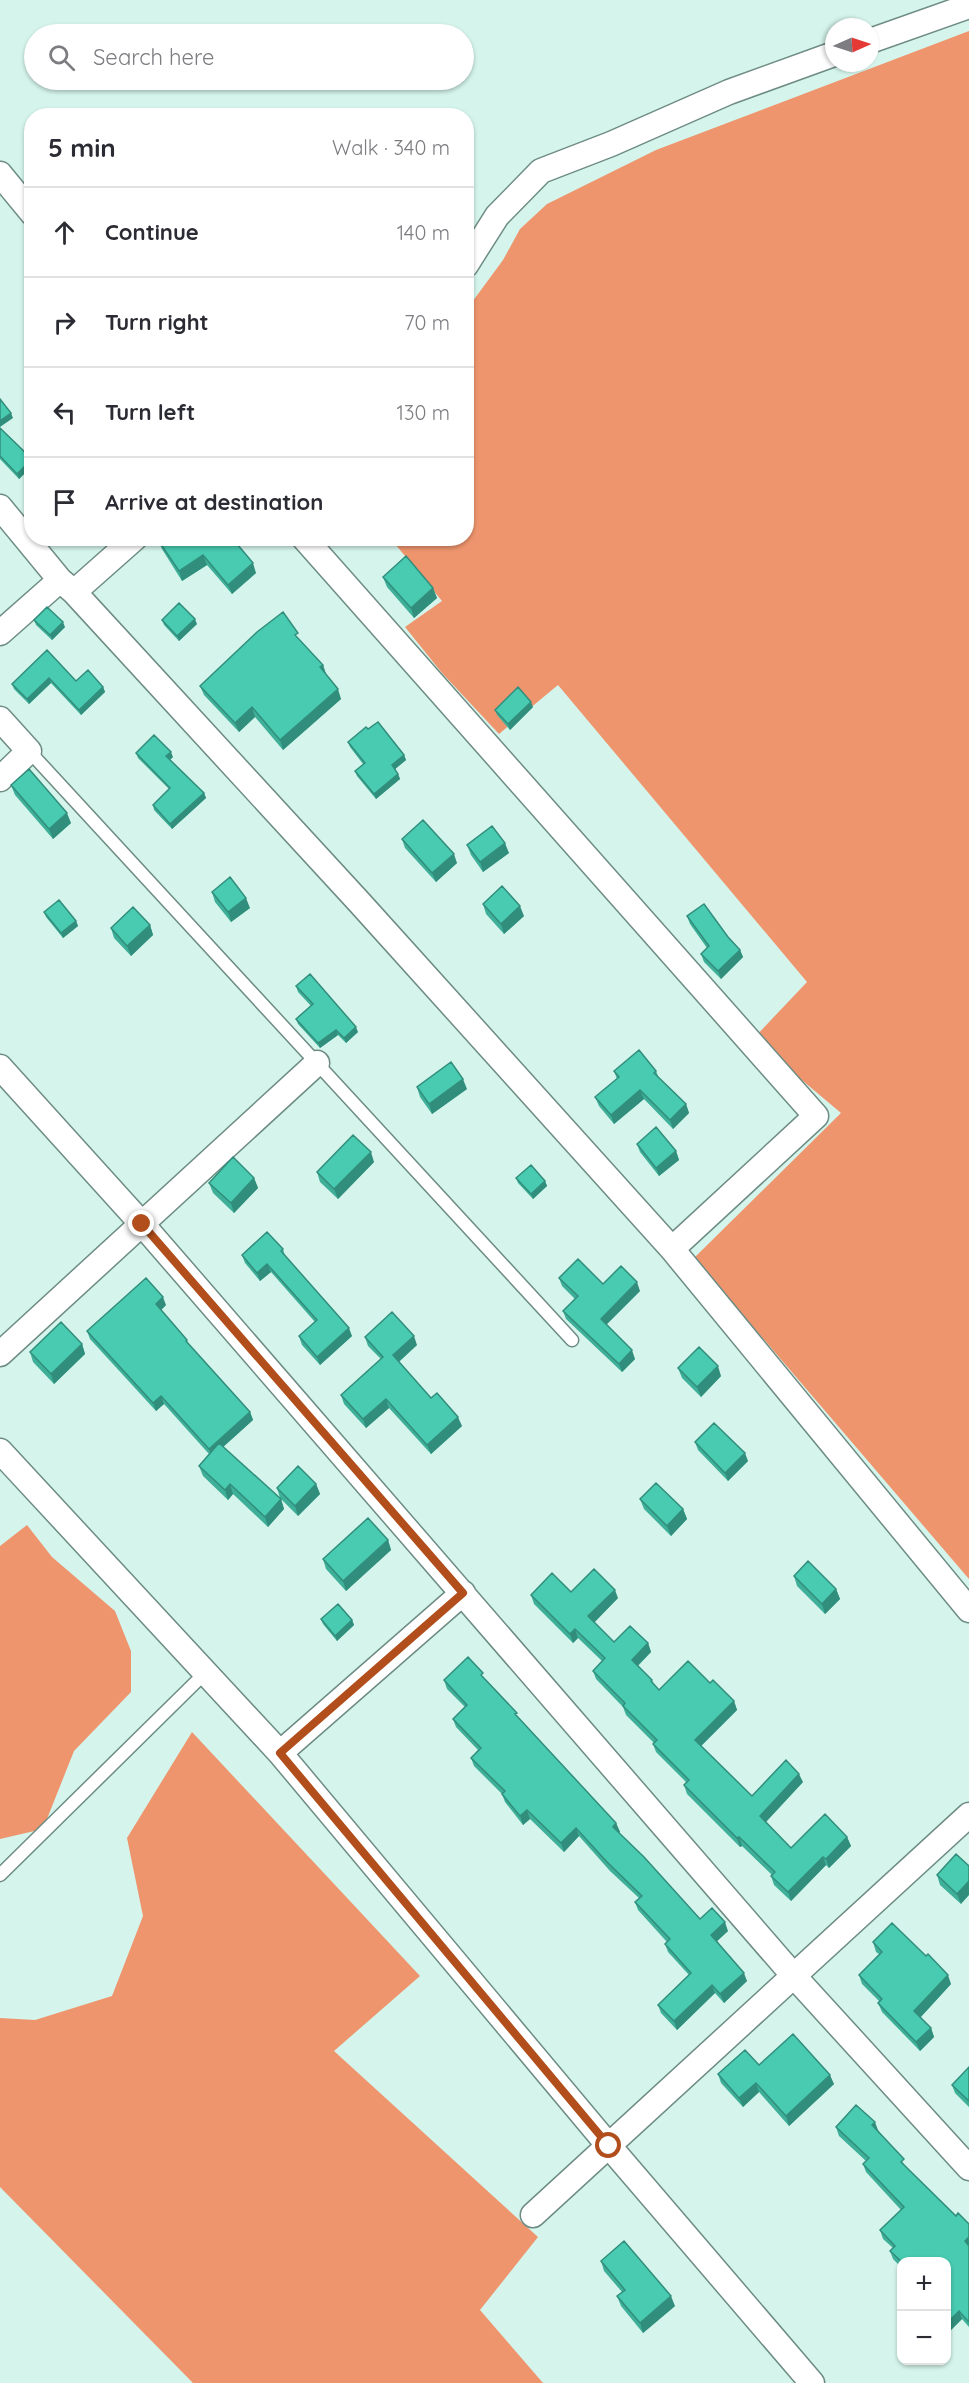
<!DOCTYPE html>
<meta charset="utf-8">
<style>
:root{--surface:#fff;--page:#f2f2f3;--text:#2b2b33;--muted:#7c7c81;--line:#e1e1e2}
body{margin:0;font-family:Quicksand,sans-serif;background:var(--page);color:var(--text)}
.controls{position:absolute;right:18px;bottom:18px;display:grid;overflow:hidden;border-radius:12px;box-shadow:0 2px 4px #0004}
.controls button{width:54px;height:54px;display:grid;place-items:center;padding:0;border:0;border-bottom:2px solid var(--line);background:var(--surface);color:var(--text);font:30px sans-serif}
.compass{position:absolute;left:825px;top:18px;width:54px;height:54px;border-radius:50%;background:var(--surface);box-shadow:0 2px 4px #0004;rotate:87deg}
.stop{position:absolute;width:18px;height:18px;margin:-14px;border:4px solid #b24e1b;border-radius:50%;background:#fff}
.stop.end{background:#b24e1b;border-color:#fff;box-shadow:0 2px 6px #0008}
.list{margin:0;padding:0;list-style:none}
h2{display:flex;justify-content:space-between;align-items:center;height:78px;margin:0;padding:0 24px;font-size:26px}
h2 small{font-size:20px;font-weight:400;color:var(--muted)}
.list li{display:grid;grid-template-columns:39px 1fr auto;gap:18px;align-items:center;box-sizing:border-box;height:90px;padding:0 24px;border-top:2px solid var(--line)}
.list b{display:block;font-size:22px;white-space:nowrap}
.list em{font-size:20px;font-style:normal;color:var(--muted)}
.icon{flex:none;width:33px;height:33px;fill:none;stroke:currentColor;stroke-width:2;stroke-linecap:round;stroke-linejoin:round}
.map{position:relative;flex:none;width:969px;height:2383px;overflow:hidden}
.search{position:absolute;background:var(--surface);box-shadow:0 2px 4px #0004;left:24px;top:24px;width:450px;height:66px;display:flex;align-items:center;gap:15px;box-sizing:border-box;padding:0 21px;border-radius:33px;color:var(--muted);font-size:22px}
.panel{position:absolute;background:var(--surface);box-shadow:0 2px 4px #0004;left:24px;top:108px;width:450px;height:438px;border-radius:24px}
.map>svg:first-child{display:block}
.forest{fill:#ee956e}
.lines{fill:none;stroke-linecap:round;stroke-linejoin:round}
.service-casing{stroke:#6e8c84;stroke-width:15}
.minor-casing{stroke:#6e8c84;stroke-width:27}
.service{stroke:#fff;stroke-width:12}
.minor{stroke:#fff;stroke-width:24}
.wall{fill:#3eaf98}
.shaded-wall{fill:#328e7c}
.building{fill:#48cbb1;stroke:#328e7c;stroke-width:1.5}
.route{stroke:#b24e1b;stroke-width:8}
</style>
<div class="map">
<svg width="969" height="2383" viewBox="0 0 969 2383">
<rect width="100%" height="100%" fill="#d5f5ec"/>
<path class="forest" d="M969 31V1579L694 1258 841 1113 753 1039 807 982 558 685 499 734 442 673 405 627 442 601 391 539 466 538 467 309 503 260 520 229 547 204 656 150Z
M27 1525 52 1557 115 1611 131 1651V1692L74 1751 43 1829 0 1839V1546Z
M192 1732 420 1976 334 2051 538 2237 480 2310 543 2383H193L0 2187V2018L35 2020 112 1996 143 1916 127 1838Z"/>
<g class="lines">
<defs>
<path id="service" d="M29 751 572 1340
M0 1875 204 1674"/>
<path id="minor" d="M870 41 969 6
M0 174 32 213
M466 265 497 216 541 171 611 144 729 92 834 54
M0 507 60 580 74 592 360 903 672 1249 969 1610
M304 538 816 1116 672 1249
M74 592 135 538
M0 633 60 580
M0 719 29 751 0 779
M0 1067 142 1224 793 1975 969 2168
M0 1354 317 1063
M0 1451 280 1753 609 2146 812 2383
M280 1753 463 1593
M533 2215 969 1815"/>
</defs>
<use href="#service" class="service-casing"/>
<use href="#minor" class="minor-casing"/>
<use href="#service" class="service"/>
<use href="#minor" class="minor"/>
</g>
<path class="wall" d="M0 428 32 459V466L19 479 0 459Z
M158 540 256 573 232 594 207 565 182 581 162 549Z
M383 577 433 588 437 598 414 618 387 587Z
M34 620 65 627 52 640 36 625Z
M162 620 197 624 179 641 164 625Z
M301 641 323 665 326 674 341 699 283 750 255 717 239 732 204 695 200 686Z
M47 650 76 681 103 687 105 692 81 715 51 683 29 704 14 689 12 684Z
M533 707 510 730 497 715 495 710Z
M348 742 404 755 406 760 395 769 398 774 400 779 376 799 357 776 355 771 363 764 350 747Z
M136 753 173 757 170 760 204 793 206 798 172 829 154 810 153 805 169 789 138 758Z
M11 785 71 823 53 839 15 795Z
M402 839 457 863 436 882 405 848Z
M467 845 509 853 483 872 471 855Z
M212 892 250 908 231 922 215 902Z
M483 904 524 916 504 934 486 914Z
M44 912 76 921 78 926 63 938 46 917Z
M687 916 728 937 740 950 743 957 721 979 704 962 701 954 707 948 690 924Z
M150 925 153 935 131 956 114 938 111 928Z
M296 986 358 1032 346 1043 338 1035 320 1048 298 1024 296 1019 311 1006 298 992Z
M614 1071H656L659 1078 686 1104 689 1113 673 1129 644 1099 614 1124 599 1106 595 1097 617 1079Z
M417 1087 467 1089 432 1114 420 1097Z
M637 1144 676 1151 679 1160 659 1176 640 1152Z
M374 1162 338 1199 320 1182 317 1172Z
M254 1178 258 1188 234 1213 213 1193 209 1183Z
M516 1178 545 1181 547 1186 533 1199 518 1183Z
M283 1249 285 1256 352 1336 320 1365 302 1345 299 1336 315 1322 271 1272 260 1281 245 1263 242 1255Z
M559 1278 603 1284 640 1291 606 1325 635 1359 622 1372 566 1319 563 1311 575 1299 562 1286Z
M166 1305 161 1310 187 1340 189 1345 250 1412 253 1420 223 1447 281 1499 284 1509 268 1527 233 1494 228 1500 203 1476 199 1466 209 1454 164 1404 156 1411 90 1339 87 1331Z
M365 1337 417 1345 399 1362 431 1398 462 1426 431 1454 389 1408 366 1428 344 1404 341 1395 381 1359 368 1346Z
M82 1344 85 1354 54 1384 33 1362 30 1352Z
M678 1368 721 1376 701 1397 682 1378Z
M695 1442 748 1461 728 1481 698 1450Z
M316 1484 320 1494 298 1516 280 1498 277 1488Z
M640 1499 683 1509 687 1519 671 1536 644 1509Z
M388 1540 391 1550 346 1591 326 1569 323 1559Z
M794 1576 836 1589 840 1599 825 1614 797 1586Z
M571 1592 618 1598 594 1622 614 1642 648 1643 651 1652 638 1666 652 1680 654 1685 659 1690 710 1683 734 1701 737 1710 701 1746 752 1796 803 1782 766 1822 791 1848 847 1837 851 1846 829 1868 826 1865 791 1901 774 1885 771 1876 772 1875 742 1846 740 1847 687 1794 684 1785 686 1782 656 1752 653 1744 654 1743 626 1715 623 1707 596 1679 593 1671 602 1661 578 1638 573 1643 534 1604 531 1595Z
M321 1619 352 1620 354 1625 337 1641 323 1624Z
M444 1680H486L519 1718 616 1823 620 1832 619 1833 700 1919 728 1931 717 1941 747 1981 724 2003 715 1993 677 2030 661 2013 658 2005 689 1975 668 1952 665 1944 667 1942 638 1910 635 1902 639 1898 610 1871 579 1836 564 1852 530 1819 523 1825 505 1802 502 1794 474 1766 471 1758 478 1750 456 1727 453 1719 465 1707 447 1689Z
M956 1854 961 1904 940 1885 937 1875Z
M873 1942 951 1984 920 2018 931 2028 934 2037 920 2051 882 2012 878 2003 879 2001 862 1984 859 1975 879 1954 876 1952Z
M759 2065 834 2084 789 2126 759 2092 743 2107 721 2083 718 2074Z
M969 2067V2107L955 2093 952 2085Z
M836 2127 878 2130 907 2168 956 2216 969 2224V2327L962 2319 946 2335V2262H902V2268L893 2259 890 2251 893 2248 883 2239 880 2230 901 2210 866 2172 863 2164 866 2161 839 2136Z
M601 2261 675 2306 643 2333 621 2306 617 2296 622 2292 604 2271Z"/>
<path class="shaded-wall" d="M11 413 13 418 0 427V421Z
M32 459V466L19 479 17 474Z
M203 555 207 565 182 581 179 571Z
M253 563 256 573 232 594 228 585Z
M433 588 437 598 414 618 411 608Z
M195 619 197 624 179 641 177 636Z
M63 622 65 627 52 640 50 635Z
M323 665 326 674 324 676 320 667Z
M49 678 51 683 29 704 27 699Z
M103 687 105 692 81 715 79 710Z
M338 689 341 699 283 750 280 740Z
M531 702 533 707 510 730 508 724Z
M252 707 255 717 239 732 235 723Z
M171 752 173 757 168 761 166 756Z
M404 755 406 760 394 770 392 765Z
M398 774 400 779 376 799 374 794Z
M204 793 206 798 172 829 170 824Z
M67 813 71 823 53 839 49 829Z
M505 843 509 853 483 872 480 862Z
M454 854 457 863 436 882 432 873Z
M246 898 250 908 231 922 228 912Z
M520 906 524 916 504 934 501 924Z
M76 921 78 926 63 938 61 933Z
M150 925 153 935 131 956 127 946Z
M740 950 743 957 721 979 718 971Z
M356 1027 358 1032 346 1043 344 1038Z
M336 1030 338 1035 320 1048 318 1043Z
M463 1079 467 1089 432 1114 429 1104Z
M640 1090 644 1099 614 1124 611 1115Z
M686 1104 689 1113 673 1129 670 1120Z
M676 1151 679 1160 659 1176 656 1168Z
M371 1152 374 1162 338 1199 334 1189Z
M254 1178 258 1188 234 1213 231 1203Z
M545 1181 547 1186 533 1199 531 1194Z
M267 1264 271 1272 260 1281 257 1273Z
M637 1282 640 1291 604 1327 601 1319Z
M163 1297 166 1305 159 1312 156 1304Z
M349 1328 352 1336 320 1365 317 1357Z
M414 1336 417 1345 396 1364 393 1355Z
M82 1344 85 1354 54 1384 51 1374Z
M632 1350 635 1359 622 1372 619 1364Z
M718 1366 721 1376 701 1397 697 1387Z
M161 1396 164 1404 156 1411 153 1403Z
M386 1399 389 1408 366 1428 363 1419Z
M250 1412 253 1420 212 1457 209 1449Z
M458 1417 462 1426 431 1454 427 1445Z
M745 1453 748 1461 728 1481 725 1473Z
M230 1484 233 1494 228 1500 225 1490Z
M316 1484 320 1494 298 1516 295 1506Z
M281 1499 284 1509 268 1527 265 1517Z
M683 1509 687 1519 671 1536 667 1526Z
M388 1540 391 1550 346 1591 343 1581Z
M836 1589 840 1599 825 1614 822 1604Z
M615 1590 618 1598 592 1625 588 1616Z
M352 1620 354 1625 337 1641 335 1636Z
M575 1629 578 1638 573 1643 570 1634Z
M648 1643 651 1652 635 1668 632 1660Z
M734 1701 737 1710 698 1749 695 1740Z
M799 1774 803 1782 763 1825 760 1816Z
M527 1810 530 1819 523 1825 520 1816Z
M616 1823 620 1832 616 1835 613 1827Z
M576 1828 579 1836 564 1852 561 1843Z
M739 1837 742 1846 740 1847 737 1838Z
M847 1837 851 1846 829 1868 826 1859Z
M823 1857 826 1865 791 1901 788 1892Z
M969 1881V1895L961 1904 957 1894Z
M725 1922 728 1931 714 1944 711 1935Z
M744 1973 747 1981 724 2003 720 1994Z
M948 1975 951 1984 917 2021 914 2011Z
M712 1985 715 1993 677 2030 674 2021Z
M931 2028 934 2037 920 2051 916 2042Z
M830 2075 834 2084 789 2126 786 2116Z
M756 2083 759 2092 743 2107 739 2098Z
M875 2122 878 2130 875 2133 872 2125Z
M969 2237V2249L965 2241Z
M671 2296 675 2306 643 2333 640 2323Z
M959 2311 962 2319 946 2335V2324Z"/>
<path class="building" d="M0 399 11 413 0 421Z
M0 428 32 459 17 474 0 456Z
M160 538H232L253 563 228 585 203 555 179 571 158 540Z
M406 556 433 588 411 608 383 577Z
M179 603 195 619 177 636 162 620Z
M47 607 63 622 50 635 34 620Z
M283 612 298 633 295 635 323 665 320 667 338 689 280 740 252 707 235 723 200 686 257 632Z
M47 650 76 681 88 670 103 687 79 710 49 678 27 699 12 684Z
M518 687 531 702 508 724 495 710Z
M378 722 404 755 392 765 398 774 374 794 355 771 365 763 348 742 366 727 368 729Z
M154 735 171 752 166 756 204 793 170 824 153 805 170 788 136 753Z
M29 769 67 813 49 829 11 785Z
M423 820 454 854 432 873 402 839Z
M492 826 505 843 480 862 467 845Z
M230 877 246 898 228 912 212 892Z
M502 886 520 906 501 924 483 904Z
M59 900 76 921 61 933 44 912Z
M704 904 728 937 740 950 718 971 701 954 709 946 687 916Z
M133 907 150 925 127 946 111 928Z
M310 974 356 1027 344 1038 336 1030 318 1043 296 1019 313 1004 296 986Z
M639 1050 656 1071 654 1073 686 1104 670 1120 640 1090 611 1115 595 1097 619 1077 614 1071Z
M451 1062 463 1079 429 1104 417 1087Z
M656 1127 676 1151 656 1168 637 1144Z
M353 1135 371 1152 334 1189 317 1172Z
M233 1157 254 1178 231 1203 209 1183Z
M531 1165 545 1181 531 1194 516 1178Z
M267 1232 283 1249 281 1251 349 1328 317 1357 299 1336 317 1320 267 1264 257 1273 242 1255Z
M578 1259 603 1284 621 1266 637 1282 601 1319 632 1350 619 1364 563 1311 578 1296 559 1278Z
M146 1278 163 1297 156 1304 187 1340 186 1341 250 1412 209 1449 161 1396 153 1403 87 1331Z
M392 1312 414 1336 393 1355 431 1398 437 1393 458 1417 427 1445 386 1399 363 1419 341 1395 383 1357 365 1337Z
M61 1322 82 1344 51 1374 30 1352Z
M699 1347 718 1366 697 1387 678 1368Z
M714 1423 745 1453 725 1473 695 1442Z
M219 1443 281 1499 265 1517 230 1484 225 1490 199 1466Z
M298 1466 316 1484 295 1506 277 1488Z
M656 1483 683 1509 667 1526 640 1499Z
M368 1518 388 1540 343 1581 323 1559Z
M808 1561 836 1589 822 1604 794 1576Z
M594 1569 615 1590 588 1616 614 1642 630 1626 648 1643 632 1660 652 1680 651 1681 659 1690 688 1661 710 1683 713 1680 734 1701 695 1740 752 1796 786 1760 799 1774 760 1816 791 1848 825 1814 847 1837 826 1859 823 1857 788 1892 771 1876 775 1872 739 1837 737 1838 684 1785 689 1780 653 1744 657 1740 623 1706 625 1703 593 1671 605 1658 575 1629 570 1634 531 1595 552 1573 571 1592Z
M338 1604 352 1620 335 1636 321 1619Z
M468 1657 483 1673 481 1675 517 1713 515 1714 616 1823 613 1827 644 1857 700 1919 712 1908 725 1922 711 1935 744 1973 720 1994 712 1985 674 2021 658 2005 691 1973 665 1944 670 1939 635 1902 642 1896 607 1862 576 1828 561 1843 527 1810 520 1816 502 1794 505 1791 471 1758 481 1748 453 1719 467 1705 444 1680Z
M956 1854 969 1866V1881L957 1894 937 1875Z
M892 1923 926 1956 928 1954 948 1975 914 2011 931 2028 916 2042 878 2003 882 1999 859 1975 882 1952 873 1942Z
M793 2034 830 2075 786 2116 756 2083 739 2098 718 2074 745 2050 759 2065Z
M969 2067V2101L952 2085Z
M856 2105 875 2122 872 2125 904 2159 901 2162 956 2216 958 2213 969 2224V2237L965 2241 969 2246V2322L959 2311 946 2324V2262H902L890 2251 895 2246 880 2230 904 2207 863 2164 869 2158 836 2127Z
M624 2241 671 2296 640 2323 617 2296 625 2290 601 2261Z"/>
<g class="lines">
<path class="route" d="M142 1224 463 1593 280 1753 609 2146"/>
</g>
</svg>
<div class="controls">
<button>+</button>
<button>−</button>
</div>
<svg class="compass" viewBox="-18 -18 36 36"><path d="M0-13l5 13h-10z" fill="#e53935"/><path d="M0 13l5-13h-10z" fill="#7c7c81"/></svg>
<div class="stop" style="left:609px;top:2146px"></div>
<div class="stop end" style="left:142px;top:1224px"></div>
<div class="search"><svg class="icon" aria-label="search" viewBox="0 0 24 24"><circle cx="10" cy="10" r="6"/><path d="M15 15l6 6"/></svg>Search here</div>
<section class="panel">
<h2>5 min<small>Walk · 340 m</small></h2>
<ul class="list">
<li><svg class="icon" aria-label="ahead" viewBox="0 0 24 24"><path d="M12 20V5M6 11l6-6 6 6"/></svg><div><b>Continue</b></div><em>140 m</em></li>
<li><svg class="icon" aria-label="right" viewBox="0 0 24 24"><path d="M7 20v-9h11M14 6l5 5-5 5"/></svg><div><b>Turn right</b></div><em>70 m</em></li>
<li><svg class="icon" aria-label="left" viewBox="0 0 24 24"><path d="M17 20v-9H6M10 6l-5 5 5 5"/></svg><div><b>Turn left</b></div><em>130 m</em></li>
<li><svg class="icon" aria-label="arrive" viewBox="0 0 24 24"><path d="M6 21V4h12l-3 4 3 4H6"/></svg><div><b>Arrive at destination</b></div></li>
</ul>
</section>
</div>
